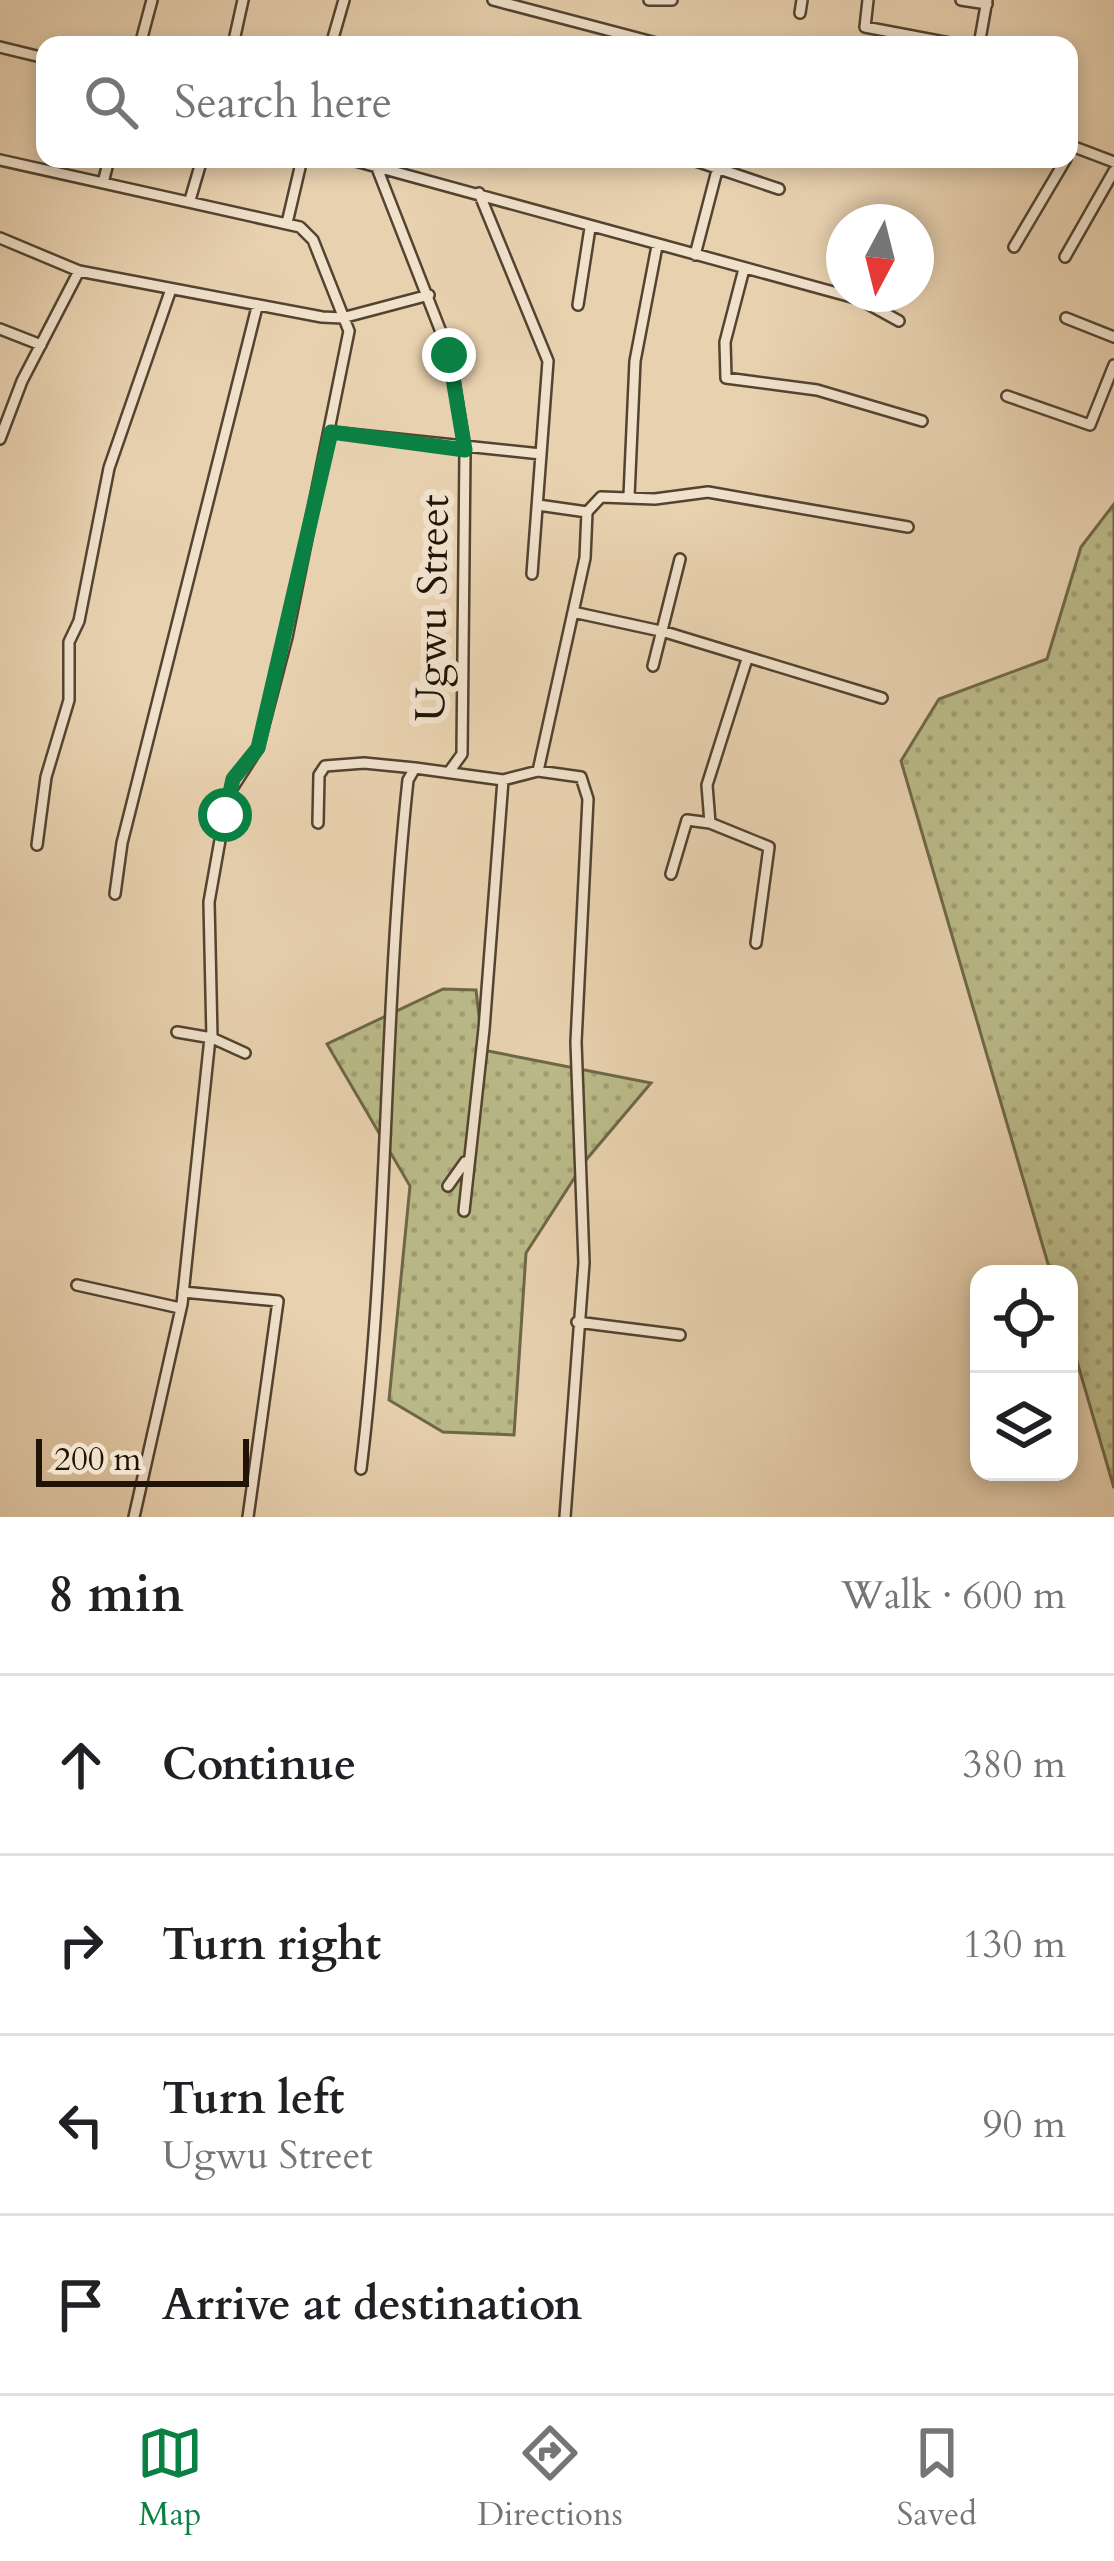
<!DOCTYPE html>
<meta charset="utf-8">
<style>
:root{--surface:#fff;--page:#f6f6f6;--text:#202124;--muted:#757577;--line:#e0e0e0;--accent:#0b8043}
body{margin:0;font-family:Cardo,serif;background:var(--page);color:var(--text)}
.controls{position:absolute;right:36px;bottom:36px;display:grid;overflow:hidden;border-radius:24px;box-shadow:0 6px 18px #0003}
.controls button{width:108px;height:108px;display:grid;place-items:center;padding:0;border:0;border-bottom:3px solid var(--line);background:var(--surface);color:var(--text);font:60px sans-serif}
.compass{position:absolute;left:826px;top:204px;width:108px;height:108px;border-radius:50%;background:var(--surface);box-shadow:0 6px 18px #0003;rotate:187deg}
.scale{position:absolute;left:36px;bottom:30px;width:213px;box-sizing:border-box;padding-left:12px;border:6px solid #211406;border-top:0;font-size:33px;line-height:42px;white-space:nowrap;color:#211406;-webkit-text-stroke:9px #f0e1cb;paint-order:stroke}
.stop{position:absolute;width:36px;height:36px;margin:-27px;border:9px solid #0b8043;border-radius:50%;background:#fff}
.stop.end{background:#0b8043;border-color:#fff;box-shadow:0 3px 12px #0008}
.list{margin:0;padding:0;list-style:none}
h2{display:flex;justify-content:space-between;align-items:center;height:156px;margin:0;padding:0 48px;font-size:51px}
h2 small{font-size:39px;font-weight:400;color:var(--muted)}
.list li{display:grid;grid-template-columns:78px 1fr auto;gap:36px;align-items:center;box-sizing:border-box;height:180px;padding:0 48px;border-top:3px solid var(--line)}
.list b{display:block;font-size:45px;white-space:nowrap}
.list p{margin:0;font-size:39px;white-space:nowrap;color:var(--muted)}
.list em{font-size:39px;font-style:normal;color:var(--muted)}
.icon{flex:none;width:66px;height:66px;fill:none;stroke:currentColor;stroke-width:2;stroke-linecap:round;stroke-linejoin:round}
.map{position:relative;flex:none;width:1114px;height:1517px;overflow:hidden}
.search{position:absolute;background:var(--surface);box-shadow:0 6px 18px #0003;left:36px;right:36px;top:36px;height:132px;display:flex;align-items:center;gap:30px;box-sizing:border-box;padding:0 42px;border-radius:24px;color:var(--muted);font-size:45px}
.sheet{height:876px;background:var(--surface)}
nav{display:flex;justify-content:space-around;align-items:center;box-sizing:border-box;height:168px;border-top:3px solid var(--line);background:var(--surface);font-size:33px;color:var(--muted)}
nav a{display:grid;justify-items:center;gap:6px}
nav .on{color:var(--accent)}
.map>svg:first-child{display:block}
.grass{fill:url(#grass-dots);stroke:#6e6747;stroke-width:3}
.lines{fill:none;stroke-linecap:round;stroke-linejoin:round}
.minor-casing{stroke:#534330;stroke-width:14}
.minor{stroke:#f0e1cb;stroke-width:9}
.route{stroke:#0b8043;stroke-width:15}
.labels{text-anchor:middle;stroke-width:12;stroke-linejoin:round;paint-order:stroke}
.street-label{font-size:42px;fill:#211406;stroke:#f0e1cb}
</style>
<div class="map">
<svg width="1114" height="1517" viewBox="0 0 1114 1517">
<defs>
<pattern id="grass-dots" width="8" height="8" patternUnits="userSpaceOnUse" patternTransform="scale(3)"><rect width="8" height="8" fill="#baba88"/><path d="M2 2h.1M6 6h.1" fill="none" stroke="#a09f74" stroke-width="1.8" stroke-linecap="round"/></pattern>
</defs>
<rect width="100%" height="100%" fill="#e8d1af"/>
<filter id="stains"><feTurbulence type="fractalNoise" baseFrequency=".00167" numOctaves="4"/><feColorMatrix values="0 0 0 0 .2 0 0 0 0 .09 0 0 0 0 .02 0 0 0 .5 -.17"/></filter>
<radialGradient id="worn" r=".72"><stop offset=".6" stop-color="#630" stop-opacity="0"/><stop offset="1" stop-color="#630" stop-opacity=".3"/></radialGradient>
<path class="grass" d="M1114 504V1488L1069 1334V1274H1051L901 761 939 699 1047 659 1081 547Z
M443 989 476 990 483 1050 651 1083 586 1160 526 1253 514 1435 443 1432 389 1400 410 1186 327 1044Z"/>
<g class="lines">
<defs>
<path id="minor" d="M493 0 664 45
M649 0H672
M868 0 865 27 960 45
M961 0 987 4
M800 13 802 0
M140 45 152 0
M233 45 243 0
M331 45 344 0
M979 45 987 0
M0 47 45 58
M1069 145 1114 162
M348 159 859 299 899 321
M690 159 779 189
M0 160 300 227 313 240 349 331 287 637 258 748 228 795 209 902 212 1038
M377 168 450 355 465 450 462 754 449 772
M103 183 109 159
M479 193 548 361 532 574
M190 200 202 159
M287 223 302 159
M0 238 79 271 322 317 342 318 429 295
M1014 247 1066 159
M695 255 720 159
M1065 257 1114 171
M744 269 725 342 726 378 817 390 922 421
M578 305 590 228
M1066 318 1114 337
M0 329 41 345
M1007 396 1090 425 1114 365
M331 432 541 454
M0 439 22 381 79 271
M629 496 635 361 657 246
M538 505 587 512 601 497 655 499 708 492 908 527
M573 612 665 632 882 698
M747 659 707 785 710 823 769 847 756 943
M653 666 680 559
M538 771 585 558 587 512
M318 823 319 775 325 766 364 763 415 768
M37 845 46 777 69 700V642L79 621 109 468 170 292
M671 874 687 820 710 823
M115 894 122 843 257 307
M177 1032 212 1038 245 1053
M448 1186 465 1162
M464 1211 484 1029 503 780
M77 1285 180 1308
M183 1292 278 1301 248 1517
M577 1322 680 1335
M361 1469C389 1240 383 1010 408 780L415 768 503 780 538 771 581 777 588 799 576 1042 584 1263 565 1517
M134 1517 182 1304 210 1038"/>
</defs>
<use href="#minor" class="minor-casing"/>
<use href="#minor" class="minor"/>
</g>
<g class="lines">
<path class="route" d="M225 815 233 779 258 748 331 432 465 450 449 355"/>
</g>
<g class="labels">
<g class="street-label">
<text transform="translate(431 608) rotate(-89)" y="15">Ugwu Street</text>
</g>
</g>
<rect width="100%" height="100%" filter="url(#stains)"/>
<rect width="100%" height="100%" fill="url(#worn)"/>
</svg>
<div class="controls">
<button><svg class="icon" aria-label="locate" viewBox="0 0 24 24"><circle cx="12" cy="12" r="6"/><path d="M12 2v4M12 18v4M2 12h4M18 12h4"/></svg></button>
<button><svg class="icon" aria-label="layers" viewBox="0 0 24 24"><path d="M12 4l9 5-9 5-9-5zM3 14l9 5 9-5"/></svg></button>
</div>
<svg class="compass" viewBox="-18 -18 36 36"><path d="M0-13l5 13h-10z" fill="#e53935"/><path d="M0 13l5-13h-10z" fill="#757577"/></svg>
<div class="scale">200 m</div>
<div class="stop" style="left:225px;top:815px"></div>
<div class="stop end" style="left:449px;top:355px"></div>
<div class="search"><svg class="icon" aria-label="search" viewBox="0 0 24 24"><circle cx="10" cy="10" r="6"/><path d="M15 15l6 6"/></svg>Search here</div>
</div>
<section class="sheet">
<h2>8 min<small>Walk · 600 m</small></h2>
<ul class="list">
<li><svg class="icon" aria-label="ahead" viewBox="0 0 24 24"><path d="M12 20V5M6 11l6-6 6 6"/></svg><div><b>Continue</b></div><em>380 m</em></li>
<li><svg class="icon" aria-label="right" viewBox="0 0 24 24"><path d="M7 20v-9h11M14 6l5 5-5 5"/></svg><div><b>Turn right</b></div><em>130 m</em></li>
<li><svg class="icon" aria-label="left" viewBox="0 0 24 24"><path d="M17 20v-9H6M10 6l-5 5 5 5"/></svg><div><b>Turn left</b><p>Ugwu Street</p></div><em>90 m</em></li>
<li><svg class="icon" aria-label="arrive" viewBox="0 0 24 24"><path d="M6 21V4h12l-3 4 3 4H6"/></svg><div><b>Arrive at destination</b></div></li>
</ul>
</section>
<nav>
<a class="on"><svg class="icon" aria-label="map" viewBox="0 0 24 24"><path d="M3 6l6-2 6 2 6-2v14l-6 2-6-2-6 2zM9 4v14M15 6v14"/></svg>Map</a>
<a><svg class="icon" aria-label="directions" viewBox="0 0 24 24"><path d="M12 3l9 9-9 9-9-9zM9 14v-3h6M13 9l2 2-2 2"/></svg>Directions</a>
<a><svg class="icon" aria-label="saved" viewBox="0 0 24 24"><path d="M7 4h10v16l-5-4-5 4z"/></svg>Saved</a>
</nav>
